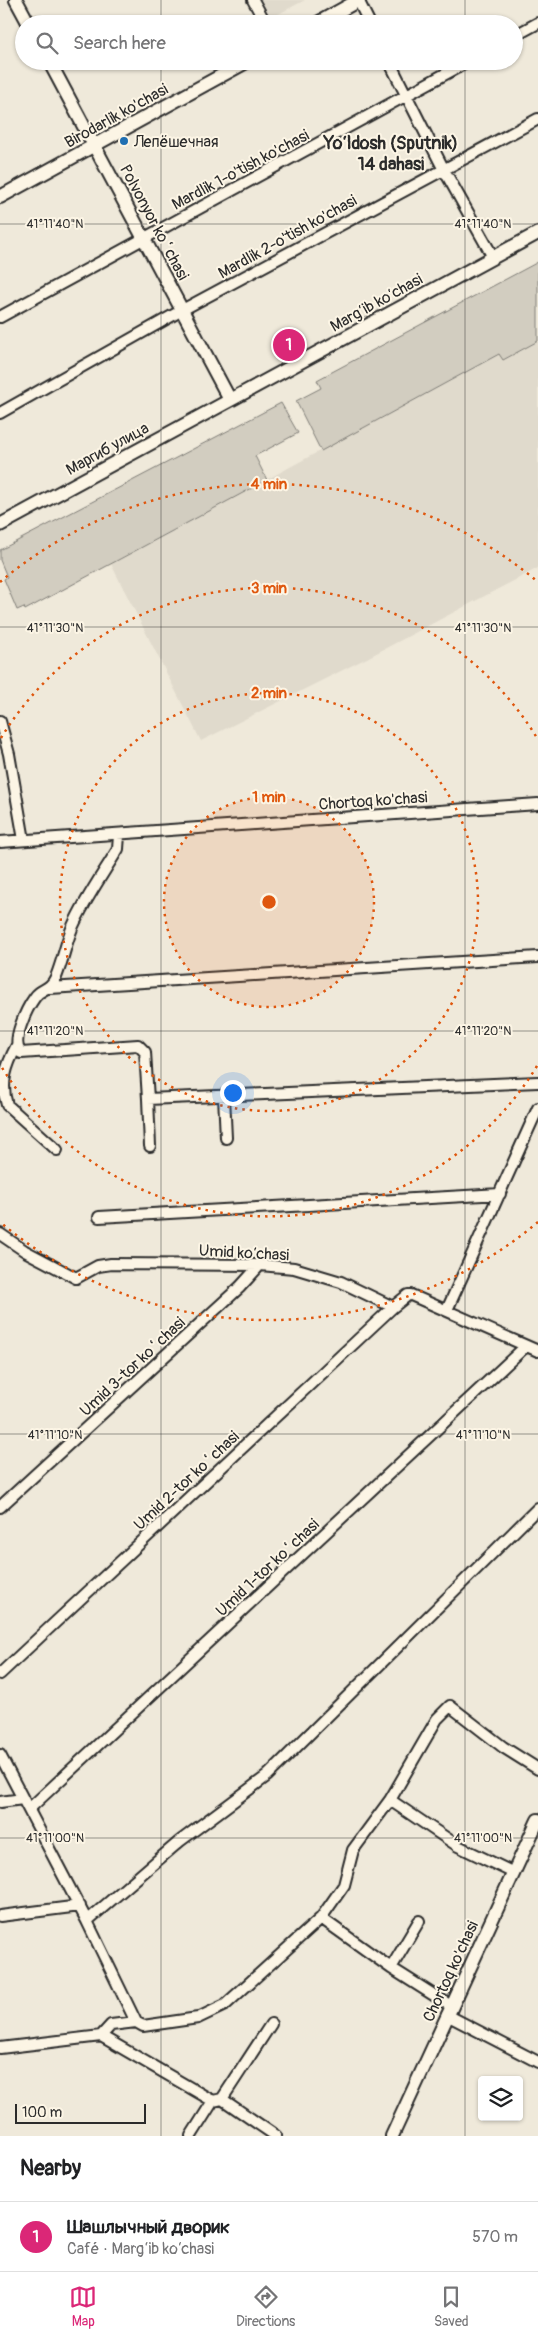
<!DOCTYPE html>
<meta charset="utf-8">
<style>
:root{--surface:#fff;--page:#f2f2f2;--text:#202124;--muted:#757577;--line:#e0e0e0;--accent:#db2777}
body{margin:0;font-family:Pangolin,sans-serif;background:var(--page);color:var(--text)}
.controls{position:absolute;right:15px;bottom:15px;display:grid;overflow:hidden;border-radius:5px;box-shadow:0 1px 4px #0004}
.controls button{width:45px;height:45px;display:grid;place-items:center;padding:0;border:0;border-bottom:1px solid var(--line);background:var(--surface);color:var(--text);font:25px sans-serif}
.scale{position:absolute;left:15px;bottom:12px;width:131px;box-sizing:border-box;padding-left:5px;border:2px solid #2b2b2b;border-top:0;font-size:14px;line-height:18px;white-space:nowrap;color:#2b2b2b;-webkit-text-stroke:4px #fcf5e5;paint-order:stroke}
.you{position:absolute;left:232px;top:1092px;width:18px;height:18px;margin:-12px;border:4px solid #fff;border-radius:50%;background:#1a73e8;box-shadow:0 0 0 8px #1a73e833}
.badge{display:grid;place-items:center;width:32px;height:32px;border-radius:50%;background:var(--accent);color:#fff;font-size:16px;font-weight:700}
.pin{position:absolute;translate:-50% -50%;border:2px solid #fff;box-shadow:0 1px 5px #0006}
.list{margin:0;padding:0;list-style:none}
h2{display:flex;justify-content:space-between;align-items:center;height:65px;margin:0;padding:0 20px;font-size:21px}
h2 small{font-size:16px;font-weight:400;color:var(--muted)}
.list li{display:grid;grid-template-columns:32px 1fr auto;gap:15px;align-items:center;box-sizing:border-box;height:70px;padding:0 20px;border-top:1px solid var(--line)}
.list b{display:block;font-size:19px;white-space:nowrap}
.list p{margin:0;font-size:16px;white-space:nowrap;color:var(--muted)}
.list em{font-size:16px;font-style:normal;color:var(--muted)}
.icon{flex:none;width:28px;height:28px;fill:none;stroke:currentColor;stroke-width:2;stroke-linecap:round;stroke-linejoin:round}
.map{position:relative;flex:none;width:538px;height:2136px;overflow:hidden}
.search{position:absolute;background:var(--surface);box-shadow:0 1px 4px #0004;left:15px;right:15px;top:15px;height:55px;display:flex;align-items:center;gap:12px;box-sizing:border-box;padding:0 18px;border-radius:28px;color:var(--muted);font-size:19px}
.sheet{height:135px;background:var(--surface)}
nav{display:flex;justify-content:space-around;align-items:center;box-sizing:border-box;height:70px;border-top:1px solid var(--line);background:var(--surface);font-size:14px;color:var(--muted)}
nav a{display:grid;justify-items:center;gap:2px}
nav .on{color:var(--accent)}
.map>svg:first-child{display:block}
.built{fill:#e0dacc}
.green{fill:#d2cdc0;stroke:#7e7c76}
.lines{fill:none;stroke-linecap:round;stroke-linejoin:round}
.minor-casing{stroke:#2b2b2b;stroke-width:14}
.tertiary-casing{stroke:#2b2b2b;stroke-width:16}
.minor{stroke:#fcf5e5;stroke-width:10}
.tertiary{stroke:#fcf5e5;stroke-width:12}
.ticks{fill:none;stroke:#2b2b2b;stroke-width:1;stroke-opacity:0.45}
.ring{fill:none;stroke:#df570e;stroke-width:2.5;stroke-dasharray:2.5 5}
.poi-dot{fill:#1f6fb2;stroke:#fcf5e5;stroke-width:2}
.labels{text-anchor:middle;stroke-width:4;stroke-linejoin:round;paint-order:stroke}
.street-label{font-size:16px;fill:#2b2b2b;stroke:#fcf5e5}
.poi-label{font-size:16px;fill:#2b2b2b;stroke:#fcf5e5;text-anchor:start}
.neighbourhood-label{font-size:18px;font-weight:bold;fill:#2b2b2b;stroke:#fcf5e5}
.ticks-label{font-size:12px;text-anchor:middle;fill:#2b2b2b;stroke:#fcf5e5;stroke-width:4;stroke-linejoin:round;paint-order:stroke}
.centre{fill:#df570e;stroke:#fcf5e5;stroke-width:2.5}
.ring-label{font-size:15px;text-anchor:middle;font-weight:bold;fill:#df570e;stroke:#fcf5e5;stroke-width:4;stroke-linejoin:round;paint-order:stroke}
</style>
<div class="map">
<svg width="538" height="2136" viewBox="0 0 538 2136">
<rect width="100%" height="100%" fill="#efe9da"/>
<filter id="ink" filterUnits="userSpaceOnUse"><feTurbulence type="fractalNoise" baseFrequency=".02" numOctaves="2"/><feDisplacementMap in="SourceGraphic" scale="10" xChannelSelector="R" yChannelSelector="G"/><feConvolveMatrix kernelMatrix="1 2 1 2 8 2 1 2 1" color-interpolation-filters="sRGB"/></filter>
<g filter="url(#ink)">
<path class="built" d="M259 0H305L269 19Z
M538 341V568L367 658 201 741 111 564 499 354 503 360Z"/>
<path class="green" d="M538 262V341L503 360 499 354 321 451 296 401 321 388 317 380Z
M281 403 298 433 255 456 267 480 25 610 24 607 17 610 4 579 7 577 0 560V550Z"/>
<g class="lines">
<defs>
<path id="minor" d="M253 0 266 24
M358 0 370 24
M514 36 538 23
M389 61 443 168 493 257
M0 317 469 61
M0 413 184 309 538 119
M0 721 9 754 24 840
M119 835 118 849C103 874 85 899 73 926 66 942 63 960 56 977 49 992 42 987 35 997 27 1008 10 1042 21 1053L138 1045 145 1052 148 1099 538 1082
M0 842 538 804
M50 988 538 957
M17 1045C6 1066 0 1083 7 1105L57 1150
M224 1096 226 1138
M148 1099 150 1146
M99 1217 500 1194
M0 1234 25 1251 76 1278 98 1266 111 1264 260 1265 294 1268 341 1282 393 1307 408 1295H411L538 1351
M447 1310 538 1108
M0 1507 240 1287 260 1265
M0 1674 393 1307
M0 1755 87 1921 136 2022
M390 1800 458 1846 514 1873
M0 1802 23 1799
M29 1809 526 1346
M0 1916 80 1906
M321 1918 391 1968 451 2006
M87 1921 180 1841 267 1776 538 1508
M391 1968 419 1921
M447 2015 538 2062
M101 2036 213 2101 222 2099 276 2136
M0 2048 101 2036 111 2025 136 2022 143 2026 198 2018 225 2005 321 1918 344 1885 353 1850 390 1800 437 1719 450 1706 503 1747 538 1769
M222 2099 271 2024
M191 2136 213 2101"/>
<path id="tertiary" d="M16 0 29 24
M316 24 359 0
M49 61 230 400
M0 197 248 61
M0 525 538 233
M392 2136 538 1820"/>
</defs>
<use href="#minor" class="minor-casing"/>
<use href="#tertiary" class="tertiary-casing"/>
<use href="#minor" class="minor"/>
<use href="#tertiary" class="tertiary"/>
</g>
</g>
<path class="ticks" d="M161 0V24M465 0V24M161 61V2136M465 61V2136M0 224H538M0 627H538M0 1031H538M0 1434H538M0 1838H538"/>
<circle cx="269" cy="902" r="105" fill="#df570e" fill-opacity=".12"/>
<g class="ring">
<circle cx="269" cy="902" r="105"/>
<circle cx="269" cy="902" r="209"/>
<path d="M537 1066A314 314 0 0 1 1 1066M1 738A314 314 0 0 1 537 738"/>
<path d="M538 1222A418 418 0 0 1 0 1222M0 582A418 418 0 0 1 538 582"/>
</g>
<circle class="poi-dot" cx="124" cy="141" r="5"/>
<g class="labels">
<g class="street-label">
<text transform="translate(116 115) rotate(-29)" y="6">Birodarlik ko'chasi</text>
<text transform="translate(240 169) rotate(-28)" y="6">Mardlik 1-o'tish ko'chasi</text>
<text transform="translate(155 222) rotate(62)" y="6">Polvonyor koʻchasi</text>
<text transform="translate(287 236) rotate(-29)" y="6">Mardlik 2-o'tish ko'chasi</text>
<text transform="translate(376 302) rotate(-29)" y="6">Marg‘ib ko‘chasi</text>
<text transform="translate(107 448) rotate(-29)" y="6">Маргиб улица</text>
<text transform="translate(373 800) rotate(-4)" y="6">Chortoq ko'chasi</text>
<text transform="translate(244 1252) rotate(3)" y="6">Umid ko‘chasi</text>
<text transform="translate(132 1366) rotate(-43)" y="6">Umid 3-tor koʻchasi</text>
<text transform="translate(186 1480) rotate(-43)" y="6">Umid 2-tor koʻchasi</text>
<text transform="translate(267 1567) rotate(-43)" y="6">Umid 1-tor koʻchasi</text>
<text transform="translate(450 1971) rotate(-65)" y="6">Chortoq ko'chasi</text>
</g>
<g class="poi-label">
<text x="134" y="147">Лепёшечная</text>
</g>
<g class="neighbourhood-label">
<text x="391" y="149">Yo‘ldosh (Sputnik)<tspan x="391" dy="21">14 dahasi</tspan></text>
</g>
</g>
<g class="ticks-label">
<text x="55" y="228">41°11'40"N</text>
<text x="483" y="228">41°11'40"N</text>
<text x="55" y="632">41°11'30"N</text>
<text x="483" y="632">41°11'30"N</text>
<text x="55" y="1035">41°11'20"N</text>
<text x="483" y="1035">41°11'20"N</text>
<text x="55" y="1439">41°11'10"N</text>
<text x="483" y="1439">41°11'10"N</text>
<text x="55" y="1842">41°11'00"N</text>
<text x="483" y="1842">41°11'00"N</text>
</g>
<circle cx="269" cy="902" r="8" class="centre"/>
<g class="ring-label">
<text x="269" y="489">4 min</text>
<text x="269" y="593">3 min</text>
<text x="269" y="698">2 min</text>
<text x="269" y="802">1 min</text>
</g>
</svg>
<div class="controls">
<button><svg class="icon" aria-label="layers" viewBox="0 0 24 24"><path d="M12 4l9 5-9 5-9-5zM3 14l9 5 9-5"/></svg></button>
</div>
<div class="scale">100 m</div>
<div class="you"></div>
<div class="pin badge" style="left:289px;top:345px">1</div>
<div class="search"><svg class="icon" aria-label="search" viewBox="0 0 24 24"><circle cx="10" cy="10" r="6"/><path d="M15 15l6 6"/></svg>Search here</div>
</div>
<section class="sheet">
<h2>Nearby<small></small></h2>
<ul class="list">
<li><span class="badge">1</span><div><b>Шашлычный дворик</b><p>Café · Marg‘ib ko‘chasi</p></div><em>570 m</em></li>
</ul>
</section>
<nav>
<a class="on"><svg class="icon" aria-label="map" viewBox="0 0 24 24"><path d="M3 6l6-2 6 2 6-2v14l-6 2-6-2-6 2zM9 4v14M15 6v14"/></svg>Map</a>
<a><svg class="icon" aria-label="directions" viewBox="0 0 24 24"><path d="M12 3l9 9-9 9-9-9zM9 14v-3h6M13 9l2 2-2 2"/></svg>Directions</a>
<a><svg class="icon" aria-label="saved" viewBox="0 0 24 24"><path d="M7 4h10v16l-5-4-5 4z"/></svg>Saved</a>
</nav>
